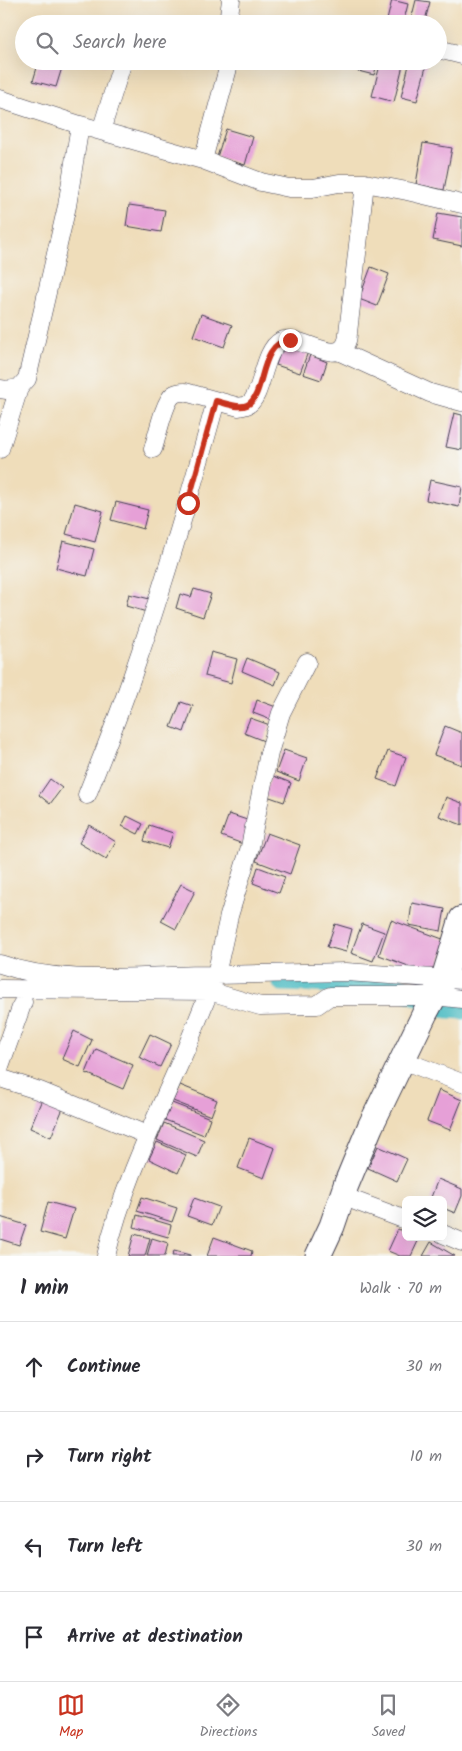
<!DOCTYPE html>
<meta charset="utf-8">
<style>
:root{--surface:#fff;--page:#f7f7f7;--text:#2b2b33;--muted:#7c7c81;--line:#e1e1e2;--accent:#c8321e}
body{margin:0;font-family:Kalam,sans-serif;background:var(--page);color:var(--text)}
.controls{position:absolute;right:15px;bottom:15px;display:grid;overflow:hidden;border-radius:8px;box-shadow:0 5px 20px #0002}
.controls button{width:45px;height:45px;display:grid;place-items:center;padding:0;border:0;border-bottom:1px solid var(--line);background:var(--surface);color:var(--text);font:25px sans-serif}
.stop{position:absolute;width:15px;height:15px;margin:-11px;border:4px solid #c8321e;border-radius:50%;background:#fff}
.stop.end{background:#c8321e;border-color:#fff;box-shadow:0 1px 5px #0008}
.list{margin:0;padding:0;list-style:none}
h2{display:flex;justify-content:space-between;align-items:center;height:65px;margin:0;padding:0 20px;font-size:21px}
h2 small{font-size:16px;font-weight:400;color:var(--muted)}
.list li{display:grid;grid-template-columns:32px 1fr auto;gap:15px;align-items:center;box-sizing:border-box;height:90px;padding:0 20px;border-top:1px solid var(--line)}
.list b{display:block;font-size:19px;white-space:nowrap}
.list em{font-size:16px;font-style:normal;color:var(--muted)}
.icon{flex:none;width:28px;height:28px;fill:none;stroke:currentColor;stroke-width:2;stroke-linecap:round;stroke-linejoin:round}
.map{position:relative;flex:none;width:462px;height:1256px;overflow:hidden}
.search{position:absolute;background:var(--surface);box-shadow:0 5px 20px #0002;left:15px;right:15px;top:15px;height:55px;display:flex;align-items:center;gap:12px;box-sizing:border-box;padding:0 18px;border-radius:28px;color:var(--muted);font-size:19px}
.sheet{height:425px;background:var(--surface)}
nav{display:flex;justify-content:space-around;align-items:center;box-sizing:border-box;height:70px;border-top:1px solid var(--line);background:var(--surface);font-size:14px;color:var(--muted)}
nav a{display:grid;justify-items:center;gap:2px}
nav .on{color:var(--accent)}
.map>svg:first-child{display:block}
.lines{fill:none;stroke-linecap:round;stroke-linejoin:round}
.canal{stroke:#4fbdc4;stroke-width:21}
.building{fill:#e6a0d7}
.street-casing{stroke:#413e4e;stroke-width:19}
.secondary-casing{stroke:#413e4e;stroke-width:27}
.street{stroke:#fff;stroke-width:18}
.secondary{stroke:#fff;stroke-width:25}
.route{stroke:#c8321e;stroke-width:6}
</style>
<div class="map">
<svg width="462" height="1256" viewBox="0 0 462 1256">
<rect width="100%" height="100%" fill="#f6f6f2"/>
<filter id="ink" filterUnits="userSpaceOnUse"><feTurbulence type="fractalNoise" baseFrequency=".02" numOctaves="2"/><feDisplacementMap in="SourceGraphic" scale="10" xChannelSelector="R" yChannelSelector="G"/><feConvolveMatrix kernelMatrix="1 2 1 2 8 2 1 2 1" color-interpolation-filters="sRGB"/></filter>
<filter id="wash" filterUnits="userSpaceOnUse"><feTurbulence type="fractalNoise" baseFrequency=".0096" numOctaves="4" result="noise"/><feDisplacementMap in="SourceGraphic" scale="20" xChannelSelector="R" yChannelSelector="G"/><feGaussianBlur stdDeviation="1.12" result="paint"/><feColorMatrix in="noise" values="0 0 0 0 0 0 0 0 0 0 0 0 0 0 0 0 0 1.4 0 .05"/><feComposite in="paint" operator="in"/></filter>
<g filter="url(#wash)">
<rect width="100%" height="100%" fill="#efddba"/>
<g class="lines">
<path class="canal" d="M282 981 393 985 448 1008 462 1009"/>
</g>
<g id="blocks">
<path class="building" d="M392 0 408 4 403 24H386Z
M416 0 430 2 424 24H410Z
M39 61H64L56 87 33 81Z
M90 61H108L107 66Z
M348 61H378L374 75 346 68Z
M381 61H404L394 102 372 96Z
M410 61 427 63 417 101 401 97Z
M226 129 253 137 245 165 217 157Z
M423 143 452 148 444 190 416 184Z
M129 205 165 210 161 232 126 226Z
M438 213 462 217V246L433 240Z
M371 267 389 274 377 306 359 299Z
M201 314 232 325 224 347 193 336Z
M284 343 308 352 300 373 276 365Z
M310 355 327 362 321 380 303 374Z
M454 413 462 415V450L446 447Z
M430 480 462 487 459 507 426 500Z
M116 502 148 510 143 529 111 520Z
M75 503 103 511 95 542 66 534Z
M63 541 94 549 87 576 56 568Z
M194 589 211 594 203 617 176 608 180 594 191 597Z
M129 594 154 600 150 613 126 606Z
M211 652 237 659 231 683 205 676Z
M247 658 280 672 275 685 242 671Z
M257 700 279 708 274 721 253 713Z
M181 702 193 706 184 732 171 727Z
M250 718 270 725 264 741 244 733Z
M445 726 462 733V765L434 755Z
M284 750 307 758 299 781 276 772Z
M388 751 406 757 396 786 377 779Z
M271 775 291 783 284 802 264 795Z
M50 779 62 788 50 804 39 795Z
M446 797 462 803V825L439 816Z
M229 814 250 821 243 844 221 836Z
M127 816 143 824 138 834 122 826Z
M89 825 116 842 106 859 79 843Z
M149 825 173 833 168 848 144 841Z
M267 833 300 845 290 874 256 861Z
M258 867 285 877 279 893 253 883Z
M181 884 195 891 176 929 161 921Z
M412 903 445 909 441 931 409 925Z
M391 920 448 941 435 976 379 955Z
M335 924 352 929 346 952 327 947Z
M362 924 384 932 373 961 351 953Z
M74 1031 92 1040 80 1067 62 1059Z
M150 1034 171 1044 160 1067 139 1057Z
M96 1049 133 1065 123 1089 86 1073Z
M180 1085 217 1100 211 1116 173 1101Z
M439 1090 462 1100 450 1130 427 1121Z
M43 1097 64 1106 51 1137 30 1128Z
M172 1103 210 1118 204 1135 165 1120Z
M164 1123 204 1140 197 1157 157 1140Z
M249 1138 275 1148 264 1178 238 1168Z
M157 1142 186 1155 178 1173 149 1159Z
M378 1146 407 1159 397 1181 368 1168Z
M438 1179 462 1189V1196L455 1213 443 1208V1200H430Z
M142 1197 177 1208 172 1222 137 1211Z
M194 1198 219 1207 212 1225 187 1216Z
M48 1202 74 1209 65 1239 40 1232Z
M137 1215 171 1225 168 1237 134 1227Z
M0 1217 26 1225 19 1245 0 1239Z
M398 1229 406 1233V1237L419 1239 411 1256H400L388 1251Z
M134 1234 150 1238 145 1256H128Z
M214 1237 252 1251 251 1256H207Z
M152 1238 168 1243 165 1256H147Z
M431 1242 455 1256H423Z
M174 1251 190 1255V1256H172Z"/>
</g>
</g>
<g filter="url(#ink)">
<use href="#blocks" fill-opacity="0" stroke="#413e4e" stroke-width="1"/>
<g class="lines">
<defs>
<path id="street" d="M230 24 229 15 231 0
M438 49 462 55
M0 99 80 125 203 160 261 182 289 188H313L339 183H365L407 191 462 204
M101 131 123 61
M203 160 230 61
M338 351 430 393 462 402
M0 389 7 390 19 388 27 379 67 206 80 125
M0 449 19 388
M153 449C157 437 164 402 173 395 177 392 181 392 185 392L239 407C242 406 245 406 247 405 263 398 262 351 281 341 297 333 335 365 345 345 347 342 348 337 348 333L365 183
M307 662 281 713 269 753 250 847 229 916 216 975 346 972 462 980
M87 795C103 754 120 713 134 671 165 582 191 492 216 401
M0 964C69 988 144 974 216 975 206 999 196 1024 186 1049 157 1116 123 1184 106 1256
M0 989 209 991 260 1006 317 1005 330 996H434L462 999
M402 1060 462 1083
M0 1066 23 1002
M0 1078 40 1091 147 1135
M342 1196 406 1220
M443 1234 462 1242"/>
<path id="secondary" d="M318 1256 332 1226 346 1185 370 1127 425 1013 444 978 462 919"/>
</defs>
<use href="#street" class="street-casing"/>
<use href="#secondary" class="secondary-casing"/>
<use href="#street" class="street"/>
<use href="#secondary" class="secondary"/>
</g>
</g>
<g class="lines" filter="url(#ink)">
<path class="route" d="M188 503 216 401C225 403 238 409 247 405 266 397 258 342 290 340"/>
</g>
</svg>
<div class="controls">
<button><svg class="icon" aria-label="layers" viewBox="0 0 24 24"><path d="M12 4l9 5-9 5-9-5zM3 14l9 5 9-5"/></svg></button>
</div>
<div class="stop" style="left:188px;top:503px"></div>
<div class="stop end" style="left:290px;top:340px"></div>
<div class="search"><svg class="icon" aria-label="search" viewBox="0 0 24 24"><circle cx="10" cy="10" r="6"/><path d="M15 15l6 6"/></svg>Search here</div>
</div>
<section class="sheet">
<h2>1 min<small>Walk · 70 m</small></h2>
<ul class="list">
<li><svg class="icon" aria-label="ahead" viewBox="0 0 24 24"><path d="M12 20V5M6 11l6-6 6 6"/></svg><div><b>Continue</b></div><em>30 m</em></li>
<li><svg class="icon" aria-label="right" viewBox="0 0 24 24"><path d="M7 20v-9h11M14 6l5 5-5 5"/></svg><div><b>Turn right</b></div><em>10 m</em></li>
<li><svg class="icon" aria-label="left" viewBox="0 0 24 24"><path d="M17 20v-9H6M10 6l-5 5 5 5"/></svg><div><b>Turn left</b></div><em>30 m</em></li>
<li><svg class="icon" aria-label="arrive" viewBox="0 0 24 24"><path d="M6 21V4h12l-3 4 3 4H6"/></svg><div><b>Arrive at destination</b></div></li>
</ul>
</section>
<nav>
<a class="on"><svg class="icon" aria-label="map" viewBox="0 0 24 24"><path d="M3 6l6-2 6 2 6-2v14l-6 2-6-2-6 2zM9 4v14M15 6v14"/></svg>Map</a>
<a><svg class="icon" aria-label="directions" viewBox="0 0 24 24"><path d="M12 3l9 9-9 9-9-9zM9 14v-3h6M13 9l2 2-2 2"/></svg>Directions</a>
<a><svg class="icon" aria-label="saved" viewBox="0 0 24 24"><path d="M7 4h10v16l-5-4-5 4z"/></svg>Saved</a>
</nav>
